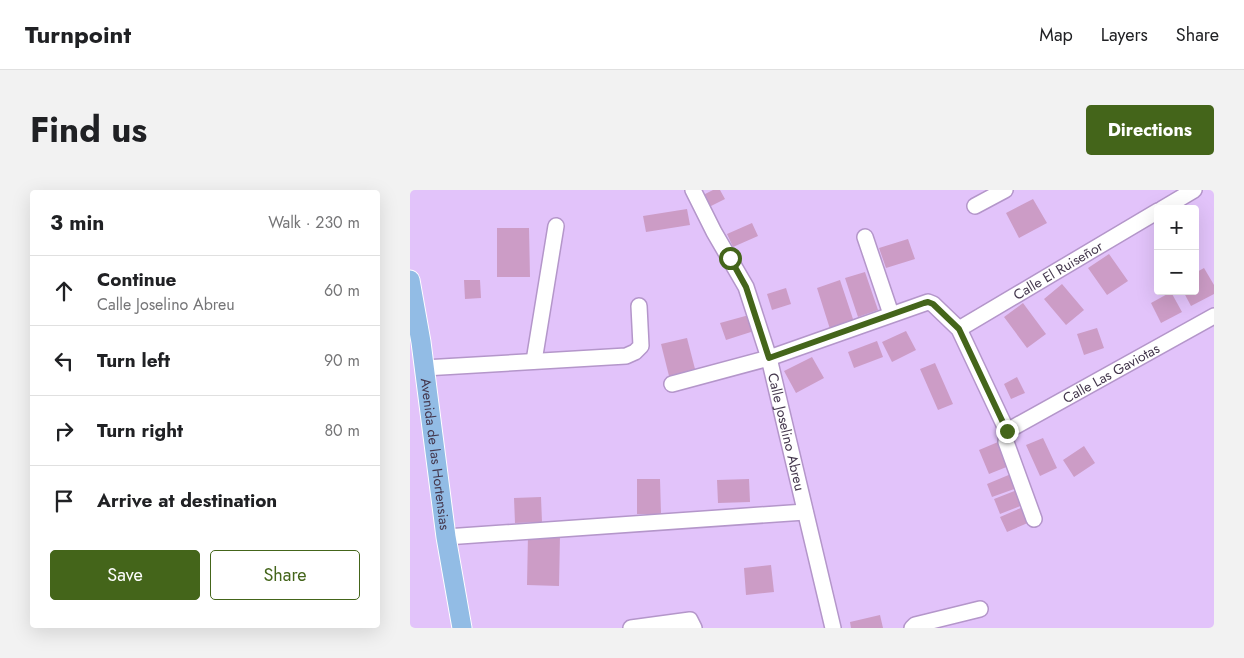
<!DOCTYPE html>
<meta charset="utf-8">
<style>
:root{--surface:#fff;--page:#f2f2f2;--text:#202124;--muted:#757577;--line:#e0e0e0;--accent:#44651a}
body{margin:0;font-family:Jost,sans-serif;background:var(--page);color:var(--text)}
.controls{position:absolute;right:15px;top:15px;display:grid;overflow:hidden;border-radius:5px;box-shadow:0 5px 20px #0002}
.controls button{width:45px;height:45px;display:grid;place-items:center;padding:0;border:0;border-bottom:1px solid var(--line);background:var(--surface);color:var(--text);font:25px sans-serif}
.stop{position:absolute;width:15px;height:15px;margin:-11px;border:4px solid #44651a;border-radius:50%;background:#fff}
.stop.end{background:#44651a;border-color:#fff;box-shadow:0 1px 5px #0008}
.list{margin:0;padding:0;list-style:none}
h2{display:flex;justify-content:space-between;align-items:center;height:65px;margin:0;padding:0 20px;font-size:21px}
h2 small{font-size:16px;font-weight:400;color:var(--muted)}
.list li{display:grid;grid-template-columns:32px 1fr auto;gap:15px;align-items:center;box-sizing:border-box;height:70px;padding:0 20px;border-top:1px solid var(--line)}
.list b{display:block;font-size:19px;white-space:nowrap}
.list p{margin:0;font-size:16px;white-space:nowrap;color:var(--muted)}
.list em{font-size:16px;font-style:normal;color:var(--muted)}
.actions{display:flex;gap:10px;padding:15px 20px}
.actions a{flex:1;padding:11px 0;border:1px solid var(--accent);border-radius:5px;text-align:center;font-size:18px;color:var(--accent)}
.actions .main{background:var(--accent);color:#fff}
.icon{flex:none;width:28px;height:28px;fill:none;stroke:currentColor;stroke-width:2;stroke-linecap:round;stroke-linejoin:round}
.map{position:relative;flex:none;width:804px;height:438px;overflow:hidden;border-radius:5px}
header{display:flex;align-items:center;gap:30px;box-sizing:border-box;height:70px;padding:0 25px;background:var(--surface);border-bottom:1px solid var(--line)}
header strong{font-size:24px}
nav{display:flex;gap:28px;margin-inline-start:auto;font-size:18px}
.intro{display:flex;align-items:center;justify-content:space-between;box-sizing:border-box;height:120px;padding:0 30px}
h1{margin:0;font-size:35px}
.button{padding:12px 22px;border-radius:5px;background:var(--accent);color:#fff;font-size:18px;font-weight:700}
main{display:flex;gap:30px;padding:0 30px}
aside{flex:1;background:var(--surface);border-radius:5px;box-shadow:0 5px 20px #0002}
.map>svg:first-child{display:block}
.building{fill:#cc9cc6}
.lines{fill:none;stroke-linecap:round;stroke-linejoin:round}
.minor-casing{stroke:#b496ca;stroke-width:18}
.major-casing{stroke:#fff;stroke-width:21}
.minor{stroke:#fff;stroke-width:15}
.major{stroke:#92bce5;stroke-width:19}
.route{stroke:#44651a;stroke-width:6}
.labels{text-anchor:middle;stroke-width:4;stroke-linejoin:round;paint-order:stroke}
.street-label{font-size:14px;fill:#44374d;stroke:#e2c3fa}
</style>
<header>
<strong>Turnpoint</strong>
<nav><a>Map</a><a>Layers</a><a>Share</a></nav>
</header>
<div class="intro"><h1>Find us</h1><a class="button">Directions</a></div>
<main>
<aside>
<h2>3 min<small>Walk · 230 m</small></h2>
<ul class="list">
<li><svg class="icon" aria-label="ahead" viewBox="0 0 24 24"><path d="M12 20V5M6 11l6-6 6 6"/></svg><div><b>Continue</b><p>Calle Joselino Abreu</p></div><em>60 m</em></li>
<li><svg class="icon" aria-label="left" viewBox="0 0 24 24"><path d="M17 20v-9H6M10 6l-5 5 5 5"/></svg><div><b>Turn left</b></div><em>90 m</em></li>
<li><svg class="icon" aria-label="right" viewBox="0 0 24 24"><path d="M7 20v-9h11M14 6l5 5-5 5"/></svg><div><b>Turn right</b></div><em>80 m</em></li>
<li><svg class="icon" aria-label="arrive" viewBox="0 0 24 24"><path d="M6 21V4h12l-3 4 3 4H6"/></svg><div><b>Arrive at destination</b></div></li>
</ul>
<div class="actions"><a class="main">Save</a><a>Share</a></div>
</aside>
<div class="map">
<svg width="804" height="438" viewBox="0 0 804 438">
<rect width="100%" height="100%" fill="#e2c3fa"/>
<path class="building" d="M303 0H310L315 9 297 18 291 6Z
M623 9 637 33 609 48 596 23Z
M277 19 280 35 236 42 233 26Z
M342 33 348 46 323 57 317 44Z
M87 38H119L120 87H87Z
M498 49 505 69 476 78 469 58Z
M699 64 718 91 697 105 678 78Z
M794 78 804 95V104L781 116 773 101H785V83Z
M455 82 468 120 448 127 435 88Z
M54 90H70L71 108 55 109Z
M430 90 444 132 420 139 407 98Z
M652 94 674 120 656 135 634 109Z
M376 98 381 114 362 120 357 104Z
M761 102 772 122 751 133 741 113Z
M613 113 636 144 617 158 594 127Z
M339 125 344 141 316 150 310 133Z
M687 138 694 158 674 165 667 144Z
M496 141 506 160 482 172 472 152Z
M277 148 285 179 259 186 251 154Z
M467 151 473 167 444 178 438 162Z
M402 167 414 188 386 203 374 181Z
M525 173 543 214 528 220 510 179Z
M607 187 615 203 601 209 594 194Z
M633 248 647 278 630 286 616 255Z
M588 252 599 276 579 284 569 260Z
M674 256 685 273 664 287 653 270Z
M601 284 607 298 582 307 577 294Z
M227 289H250L251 324H227Z
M339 289 340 312 308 313 307 290Z
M607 300 613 315 590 324 584 309Z
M131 307 132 332 105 333 104 308Z
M613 317 620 332 597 342 590 327Z
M118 344 150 345 149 396 117 395Z
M361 375 364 402 336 405 334 378Z
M470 425 473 438H441L440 432Z"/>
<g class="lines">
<defs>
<g id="minor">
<path id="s1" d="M283 0 304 42 336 97 359 168 423 438"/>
<path d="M565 16 595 0"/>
<path d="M752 19 784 0"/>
<path d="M455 47 481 124"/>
<path id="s2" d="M549 139 748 21"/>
<path d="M124 171 146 36"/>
<path d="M14 178 216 166 225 162 231 156 229 116"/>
<path d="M262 194 359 168 518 112 523 114 549 139 597 241 596 252 624 329"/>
<path id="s3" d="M597 241 804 126"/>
<path d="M36 347 395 322"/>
<path d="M221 438 280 430 284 438"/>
<path d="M502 438 505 435 570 419"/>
</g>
<g id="major">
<path id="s4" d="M0 90 11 152 36 347 52 438"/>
</g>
</defs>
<use href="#minor" class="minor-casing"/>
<use href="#major" class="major-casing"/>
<use href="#minor" class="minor"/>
<use href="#major" class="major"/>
</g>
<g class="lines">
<path class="route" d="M320 68 336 97 359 168 514 113 518 112 523 114 549 139 597 241"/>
</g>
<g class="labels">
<g class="street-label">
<text dy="5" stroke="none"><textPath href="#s2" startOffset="115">Calle El Ruiseñor</textPath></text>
<text dy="5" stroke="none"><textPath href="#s3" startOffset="119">Calle Las Gaviotas</textPath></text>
<text dy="5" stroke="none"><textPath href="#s1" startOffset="261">Calle Joselino Abreu</textPath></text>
<text dy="5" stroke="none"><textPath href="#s4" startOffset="176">Avenida de las Hortensias</textPath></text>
</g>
</g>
</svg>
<div class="controls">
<button>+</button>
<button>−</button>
</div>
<div class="stop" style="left:320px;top:68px"></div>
<div class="stop end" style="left:597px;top:241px"></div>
</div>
</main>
